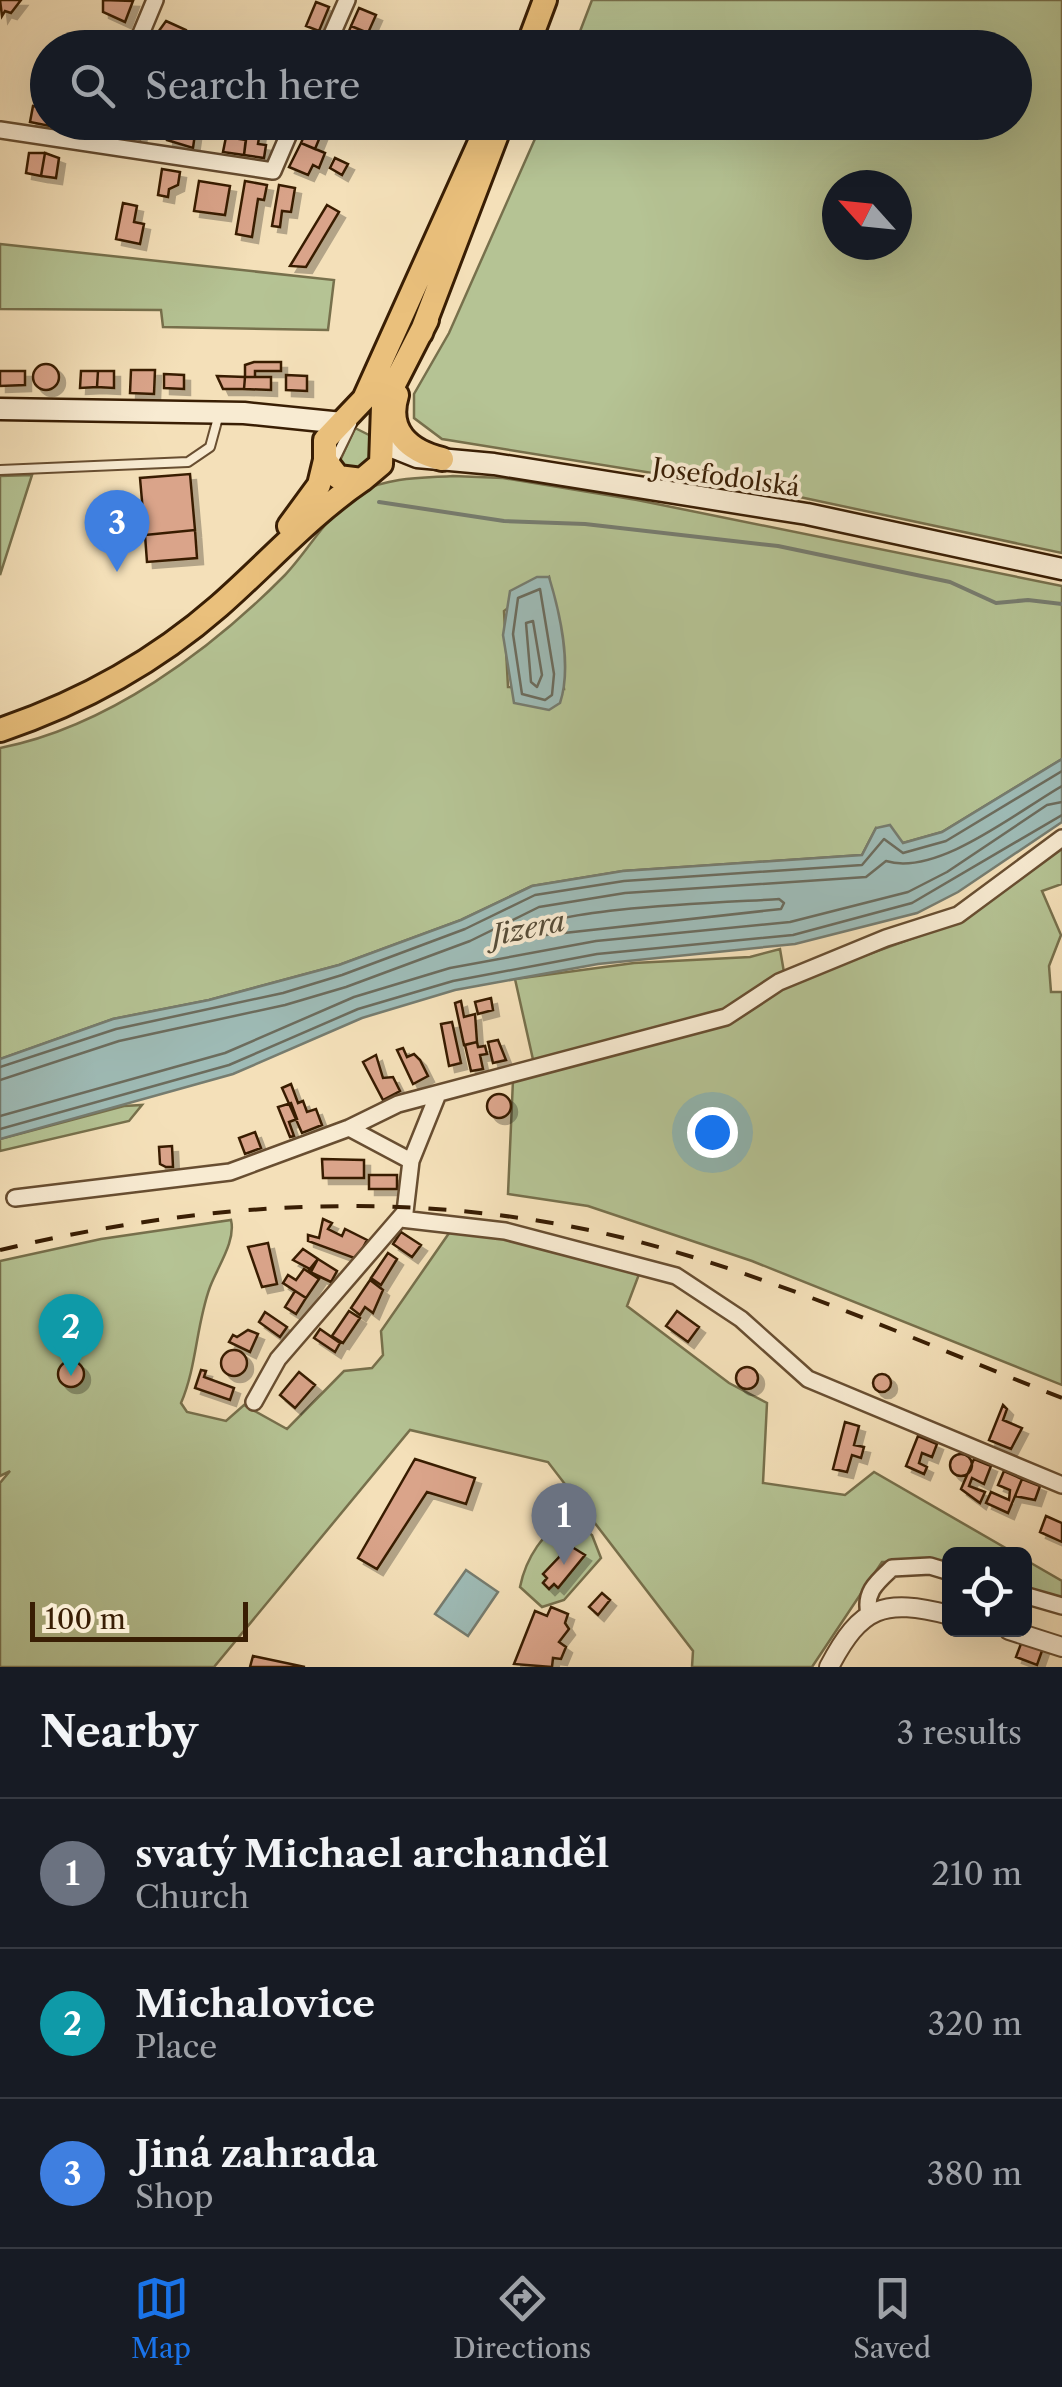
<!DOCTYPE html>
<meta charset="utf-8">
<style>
:root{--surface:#171b24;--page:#20242c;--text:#f1f3f6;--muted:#9ea1a6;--line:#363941;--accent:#1a73e8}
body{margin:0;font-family:"Libre Caslon Text",serif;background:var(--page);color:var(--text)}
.controls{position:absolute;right:30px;bottom:30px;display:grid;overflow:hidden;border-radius:15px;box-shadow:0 10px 40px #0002}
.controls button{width:90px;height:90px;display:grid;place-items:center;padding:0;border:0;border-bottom:2px solid var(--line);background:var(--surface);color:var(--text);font:50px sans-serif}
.compass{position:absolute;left:822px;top:170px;width:90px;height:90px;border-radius:50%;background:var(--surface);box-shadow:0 10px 40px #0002;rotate:297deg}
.scale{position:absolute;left:30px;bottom:25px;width:218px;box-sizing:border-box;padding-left:10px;border:5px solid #391e04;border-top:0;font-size:28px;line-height:35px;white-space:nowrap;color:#391e04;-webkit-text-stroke:8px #f8ebd2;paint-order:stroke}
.you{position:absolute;left:712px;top:1132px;width:35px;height:35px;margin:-25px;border:8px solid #fff;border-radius:50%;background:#1a73e8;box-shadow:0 0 0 15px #1a73e833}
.badge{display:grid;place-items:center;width:65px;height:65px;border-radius:50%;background:var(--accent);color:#fff;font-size:32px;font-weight:700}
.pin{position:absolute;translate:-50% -82px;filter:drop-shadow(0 2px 5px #0008)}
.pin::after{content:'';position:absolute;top:52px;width:35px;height:30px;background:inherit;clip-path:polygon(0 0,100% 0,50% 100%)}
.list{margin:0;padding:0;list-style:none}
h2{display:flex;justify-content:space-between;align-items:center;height:130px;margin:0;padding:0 40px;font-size:42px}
h2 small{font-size:32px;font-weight:400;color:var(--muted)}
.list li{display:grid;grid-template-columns:65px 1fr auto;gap:30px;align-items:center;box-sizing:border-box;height:150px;padding:0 40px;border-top:2px solid var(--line)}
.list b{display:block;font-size:38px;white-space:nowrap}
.list p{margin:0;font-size:32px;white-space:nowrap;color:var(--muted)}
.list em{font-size:32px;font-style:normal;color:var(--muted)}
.icon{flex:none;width:55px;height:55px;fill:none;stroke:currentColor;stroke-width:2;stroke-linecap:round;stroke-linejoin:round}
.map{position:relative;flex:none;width:1062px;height:1667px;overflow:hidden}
.search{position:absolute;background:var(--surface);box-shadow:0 10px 40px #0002;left:30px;right:30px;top:30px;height:110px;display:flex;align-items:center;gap:25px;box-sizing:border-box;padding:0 35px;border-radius:55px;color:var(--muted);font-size:38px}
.sheet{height:580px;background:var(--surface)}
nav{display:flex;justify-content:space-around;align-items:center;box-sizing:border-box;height:140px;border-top:2px solid var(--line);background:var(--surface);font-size:28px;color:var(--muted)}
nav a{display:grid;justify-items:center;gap:5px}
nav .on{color:var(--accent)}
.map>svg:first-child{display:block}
.green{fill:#b5c394;stroke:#77704c;stroke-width:2.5;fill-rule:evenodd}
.water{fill:#9ebbb6;stroke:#767c6f;stroke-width:2.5}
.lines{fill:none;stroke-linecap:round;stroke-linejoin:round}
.shore{stroke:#6c6c5d;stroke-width:2.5}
.stream{stroke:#767c6f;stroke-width:4}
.building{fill:#daa48a;stroke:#391e04;stroke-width:2.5;filter:url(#shadow)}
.service-casing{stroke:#684e31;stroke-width:12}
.minor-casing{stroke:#684e31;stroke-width:20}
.tertiary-casing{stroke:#684e31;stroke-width:22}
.secondary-casing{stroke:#391e04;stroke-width:25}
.primary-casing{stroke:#391e04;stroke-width:28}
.service{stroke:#f8ebd2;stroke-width:8}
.minor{stroke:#f8ebd2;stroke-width:15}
.tertiary{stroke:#f8ebd2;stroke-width:18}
.secondary{stroke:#f8ebd2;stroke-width:20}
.primary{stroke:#eac07c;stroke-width:22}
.rail{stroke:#391e04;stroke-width:4;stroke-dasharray:18 18;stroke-linecap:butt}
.labels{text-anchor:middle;stroke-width:8;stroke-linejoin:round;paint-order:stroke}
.street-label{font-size:25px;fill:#391e04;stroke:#f8ebd2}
.water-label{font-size:28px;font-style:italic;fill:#574d39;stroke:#f8ebd2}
</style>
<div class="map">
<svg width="1062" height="1667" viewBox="0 0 1062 1667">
<defs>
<filter id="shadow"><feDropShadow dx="6" dy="6" stdDeviation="0" flood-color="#0004"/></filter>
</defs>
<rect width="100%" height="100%" fill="#f4e0b9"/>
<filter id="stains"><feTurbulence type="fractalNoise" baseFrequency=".002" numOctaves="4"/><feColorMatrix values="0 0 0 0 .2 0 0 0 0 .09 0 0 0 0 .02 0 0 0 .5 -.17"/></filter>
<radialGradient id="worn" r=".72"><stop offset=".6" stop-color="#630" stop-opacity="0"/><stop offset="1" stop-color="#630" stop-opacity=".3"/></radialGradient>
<path class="green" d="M592 0H1062V553L795 496 442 439 414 418V394L449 333 542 123 1014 122V48L574 47ZM837 185H897V245H837Z
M0 244 334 280 328 330 163 327 161 310 0 309Z
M355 428 371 436 374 459 355 472 338 465Z
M32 475 0 575V476Z
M453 476 503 478 637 500 1062 586V759L942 832 903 843 876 828 862 855 623 871 532 886 461 920 339 965 209 1000 113 1019 0 1059V748C107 727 210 651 285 575 310 549 330 509 363 491 390 477 424 478 453 476ZM549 577 564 689 508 687 504 611Z
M1062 845V884L1042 891 1061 935 1049 966 1051 992H1062V1385L752 1261 588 1206 508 1194 513 1080 536 1073 515 979 634 963 750 957 780 949 786 984 961 921Z
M142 1105 129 1121 0 1151V1139L124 1106Z
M231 1220C236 1241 218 1266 210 1287 196 1325 197 1366 181 1403L187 1412 226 1421 244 1405 287 1429 344 1371 372 1368 383 1355 381 1331 454 1226 641 1269 627 1306 729 1383 767 1403 763 1483 845 1495 874 1472 1016 1554H950L949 1567 933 1562H882L812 1667H692L693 1651 548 1462 410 1430 214 1667H0V1483L10 1471 0 1476V1261L101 1239Z
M572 1522 592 1535 601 1558 564 1600 542 1607 520 1587C525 1562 543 1526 572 1522ZM564 1543 584 1555 559 1587 554 1584 549 1589 543 1583 547 1578 544 1574 562 1554 558 1549Z
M1024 1559 1062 1581V1601L1025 1590Z"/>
<path class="water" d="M537 577H549C560 613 572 667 560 703L549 710 514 703 503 635 510 591Z
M1062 759V822L958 892 917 913 795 944 598 964 455 990 362 1018 233 1074 0 1139V1059L113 1019 209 1000 339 965 461 920 532 886 623 871 862 855 876 828 890 825 903 843 942 832Z
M466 1570 498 1592 468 1636 435 1614Z"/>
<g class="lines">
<path class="shore" d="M540 589 554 674 552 695 545 700 522 694 513 634 518 598Z
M533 621 542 675 537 687 531 682 526 623Z
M779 899 784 903 781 909 537 936 532 931C549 907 739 902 779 899Z
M0 1067 116 1029 283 993 342 975 465 929 535 895 624 881 862 865 884 839 903 853 946 841 1062 771
M0 1080 119 1041 285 1005 346 987 470 941 539 907 625 893 866 877 886 861C937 877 1018 811 1062 786
M0 1116 225 1053 354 997 450 968 596 941 790 922 908 892 947 872 1047 805 1062 802
M0 1129 229 1065 358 1009 453 981 597 954 793 935 912 903 1062 815"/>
<path class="stream" d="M379 502 504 521 585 524 778 546 950 582 996 603 1028 600 1062 604"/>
</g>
<path class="building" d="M0 0H21L11 13 5 11 2 16Z
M103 0 133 1 125 22 103 12Z
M316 2 329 7 319 31 306 26Z
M359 8 376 15 368 33 351 26Z
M166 21 186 30 184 47 156 35Z
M351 26 368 33 362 48 344 44Z
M33 106 48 109 50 126 30 122Z
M120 122H142L140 139 117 136Z
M169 122H184L183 130 195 134 193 148 167 140Z
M310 122 324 127 315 149 301 143Z
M247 129 260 131 258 144 266 145 264 158 244 155Z
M226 137 246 140 244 155 223 152Z
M301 143 325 153 319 168 313 165 308 175 289 167Z
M29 153H45L41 176 26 173Z
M45 153 59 158 56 178 41 176Z
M335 158 348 164 342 175 330 168Z
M162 169 180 172 178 185 169 189 168 197 158 195Z
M199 181 230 186 225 215 194 211Z
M245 181 267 185 264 200 258 199 252 237 236 234Z
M279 185 295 188 291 212 282 211 280 227 272 226Z
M123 203 137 206 134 222 144 224 140 244 116 239Z
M327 205 339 212 306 267 290 266Z
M254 362H281V371H255V377H245V365Z
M33 377a13 13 0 1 1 26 0a13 13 0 1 1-26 0Z
M131 370H155L154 394 130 393Z
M0 371H25V385L0 386Z
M81 371H98L97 387 80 388Z
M98 371H114V388L97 387Z
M164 374 184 375V389L164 388Z
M286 375 307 376V391L286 390Z
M217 376 245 377 244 389H223Z
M245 377H271V390L244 389Z
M190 474 195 530 145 535 140 478Z
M195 530 197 558 147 562 145 535Z
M491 998 493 1010 478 1014 475 1002Z
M461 1001 464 1017 475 1014 477 1042 464 1045 455 1003Z
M452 1022 461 1063 449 1066 441 1024Z
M498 1040 506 1060 493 1063 488 1042Z
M477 1042 478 1047 485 1046 487 1054 480 1055 483 1069 471 1071 465 1045Z
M403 1048 407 1057 414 1054 420 1060 428 1076 413 1084 397 1050Z
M376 1055 383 1078 393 1077 400 1091 383 1100 363 1062Z
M291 1084 298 1103 303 1101 307 1112 316 1109 322 1125 302 1133 282 1088Z
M487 1106a12 12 0 1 1 24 0a12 12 0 1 1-24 0Z
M291 1103 297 1119 289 1122 294 1136 290 1137 278 1107Z
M255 1132 261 1148 245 1154 239 1138Z
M172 1146 173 1167H166L160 1164 159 1147Z
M322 1159 364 1160V1178H323Z
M369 1175H397V1189H369Z
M323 1219 332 1223 328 1229 342 1236 345 1229 367 1240 357 1259 308 1241V1235L319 1238Z
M401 1232 421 1245 412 1257 393 1244Z
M268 1243 277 1284 262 1287 248 1247Z
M303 1249 318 1259 312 1270 293 1260Z
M388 1253 397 1259 381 1285 371 1278Z
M318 1259 337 1271 331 1282 308 1271Z
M304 1269 319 1279 306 1298 283 1283 288 1275 296 1280Z
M370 1280 383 1290 373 1313 365 1307 360 1315 351 1308Z
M295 1291 306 1298 296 1314 285 1307Z
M349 1311 360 1318 343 1343 332 1336Z
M677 1311 699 1327 688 1342 666 1326Z
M265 1312 287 1327 280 1337 259 1322Z
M320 1329 340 1343 335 1352 314 1338Z
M248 1330 258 1334 250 1352 229 1342 233 1335 237 1337Z
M221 1363a13 13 0 1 1 26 0a13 13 0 1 1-26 0Z
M58 1374a13 13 0 1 1 26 0a13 13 0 1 1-26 0Z
M736 1378a11 11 0 1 1 22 0a11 11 0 1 1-22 0Z
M201 1370 206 1371 204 1377 234 1388 230 1400 195 1388Z
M299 1372 315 1385 295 1408 280 1395Z
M873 1383a9 9 0 1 1 18 0a9 9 0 1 1-18 0Z
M1003 1405 1007 1409 1003 1420 1022 1428 1011 1449 989 1440Z
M845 1422 859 1426 854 1445 864 1447 861 1458 852 1455 847 1472 833 1469Z
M918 1436 937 1444 932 1457 922 1453 919 1463 927 1467 924 1474 906 1466Z
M950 1465a11 11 0 1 1 22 0a11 11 0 1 1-22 0Z
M415 1459 475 1478 466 1504 427 1492 377 1569 358 1558Z
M974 1459 991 1466 984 1484 972 1478 969 1486 985 1492 980 1503 961 1489Z
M1004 1471 1022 1479 1008 1513 986 1503 991 1492 1009 1500 1010 1490 998 1485Z
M1022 1479 1040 1486 1035 1500 1015 1496Z
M1046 1516 1062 1523V1542L1040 1532Z
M564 1542 585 1555 558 1588 554 1584 549 1589 543 1583 547 1578 543 1574 562 1554 558 1550Z
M602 1593 610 1600 598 1615 589 1607Z
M551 1607 568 1614 565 1623 569 1629 559 1642 566 1647 561 1659 553 1658 552 1667 514 1664 535 1611 547 1616Z
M1022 1641 1043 1648 1037 1665 1016 1657Z
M253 1656 305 1667H250Z"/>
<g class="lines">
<defs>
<path id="service" d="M332 465 352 424
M0 470 188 462 210 447 219 414"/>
<path id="minor" d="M135 48 155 0
M326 48 347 0
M0 130 273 171 294 122
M95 143 103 122
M349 1128 411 1161
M15 1198 230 1172 349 1128 398 1104 726 1017 779 982 886 938 958 915 1062 838
M401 1219 505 1231 676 1276 741 1319 808 1379 1062 1485
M254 1402 278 1359 405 1212 411 1161 438 1094
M1024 1595 1062 1606
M869 1614C864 1592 877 1582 892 1568L930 1566 950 1572"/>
<path id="tertiary" d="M1009 1630 1062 1647
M829 1667C861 1606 883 1598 950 1615"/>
<path id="secondary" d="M0 409 244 413 342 423
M382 443 417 457 494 464 807 514 1062 569"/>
<path id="primary" d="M527 48 545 0
M427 320 383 406 381 464 362 480 338 477 325 460V440L364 399 489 122
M421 333 499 129
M397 395C386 431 409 451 442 459
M289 526 319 485 325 460
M0 730C80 703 155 662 219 606 267 564 309 516 362 480"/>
</defs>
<use href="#service" class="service-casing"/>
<use href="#minor" class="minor-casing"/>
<use href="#tertiary" class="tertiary-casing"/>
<use href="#secondary" class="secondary-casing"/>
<use href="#primary" class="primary-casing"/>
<use href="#service" class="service"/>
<use href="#minor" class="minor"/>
<use href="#tertiary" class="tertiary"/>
<use href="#secondary" class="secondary"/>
<use href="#primary" class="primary"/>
<path class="rail" d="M0 1250C211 1200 424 1187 636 1241 782 1279 922 1343 1062 1398"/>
</g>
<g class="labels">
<g class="street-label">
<text transform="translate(726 477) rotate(8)" y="9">Josefodolská</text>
</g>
<g class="water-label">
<text transform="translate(528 928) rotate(-12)" y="10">Jizera</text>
</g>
</g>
<rect width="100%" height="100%" filter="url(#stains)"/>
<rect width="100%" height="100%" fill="url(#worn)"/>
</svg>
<div class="controls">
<button><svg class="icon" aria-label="locate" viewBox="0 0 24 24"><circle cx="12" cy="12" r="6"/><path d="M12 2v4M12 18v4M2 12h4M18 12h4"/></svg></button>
</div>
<svg class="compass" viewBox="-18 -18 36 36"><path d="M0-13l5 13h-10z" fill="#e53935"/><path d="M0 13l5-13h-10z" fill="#9ea1a6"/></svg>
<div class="scale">100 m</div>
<div class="you"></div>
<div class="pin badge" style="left:564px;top:1565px;background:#6b7280">1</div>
<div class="pin badge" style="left:71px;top:1376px;background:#0f9aa8">2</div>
<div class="pin badge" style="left:117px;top:572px;background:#3f7fe0">3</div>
<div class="search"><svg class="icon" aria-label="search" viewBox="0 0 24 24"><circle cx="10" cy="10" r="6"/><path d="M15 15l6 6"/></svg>Search here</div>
</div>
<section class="sheet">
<h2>Nearby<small>3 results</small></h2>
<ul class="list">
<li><span class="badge" style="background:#6b7280">1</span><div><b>svatý Michael archanděl</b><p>Church</p></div><em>210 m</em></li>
<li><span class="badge" style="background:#0f9aa8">2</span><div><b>Michalovice</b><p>Place</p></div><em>320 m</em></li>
<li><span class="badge" style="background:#3f7fe0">3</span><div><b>Jiná zahrada</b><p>Shop</p></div><em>380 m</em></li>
</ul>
</section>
<nav>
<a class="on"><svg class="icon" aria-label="map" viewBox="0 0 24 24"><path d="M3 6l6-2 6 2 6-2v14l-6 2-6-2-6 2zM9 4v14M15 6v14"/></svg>Map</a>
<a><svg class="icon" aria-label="directions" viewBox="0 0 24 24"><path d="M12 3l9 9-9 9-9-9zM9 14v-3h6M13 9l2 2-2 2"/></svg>Directions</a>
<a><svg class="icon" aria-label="saved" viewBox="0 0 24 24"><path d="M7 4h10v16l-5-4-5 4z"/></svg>Saved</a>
</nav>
